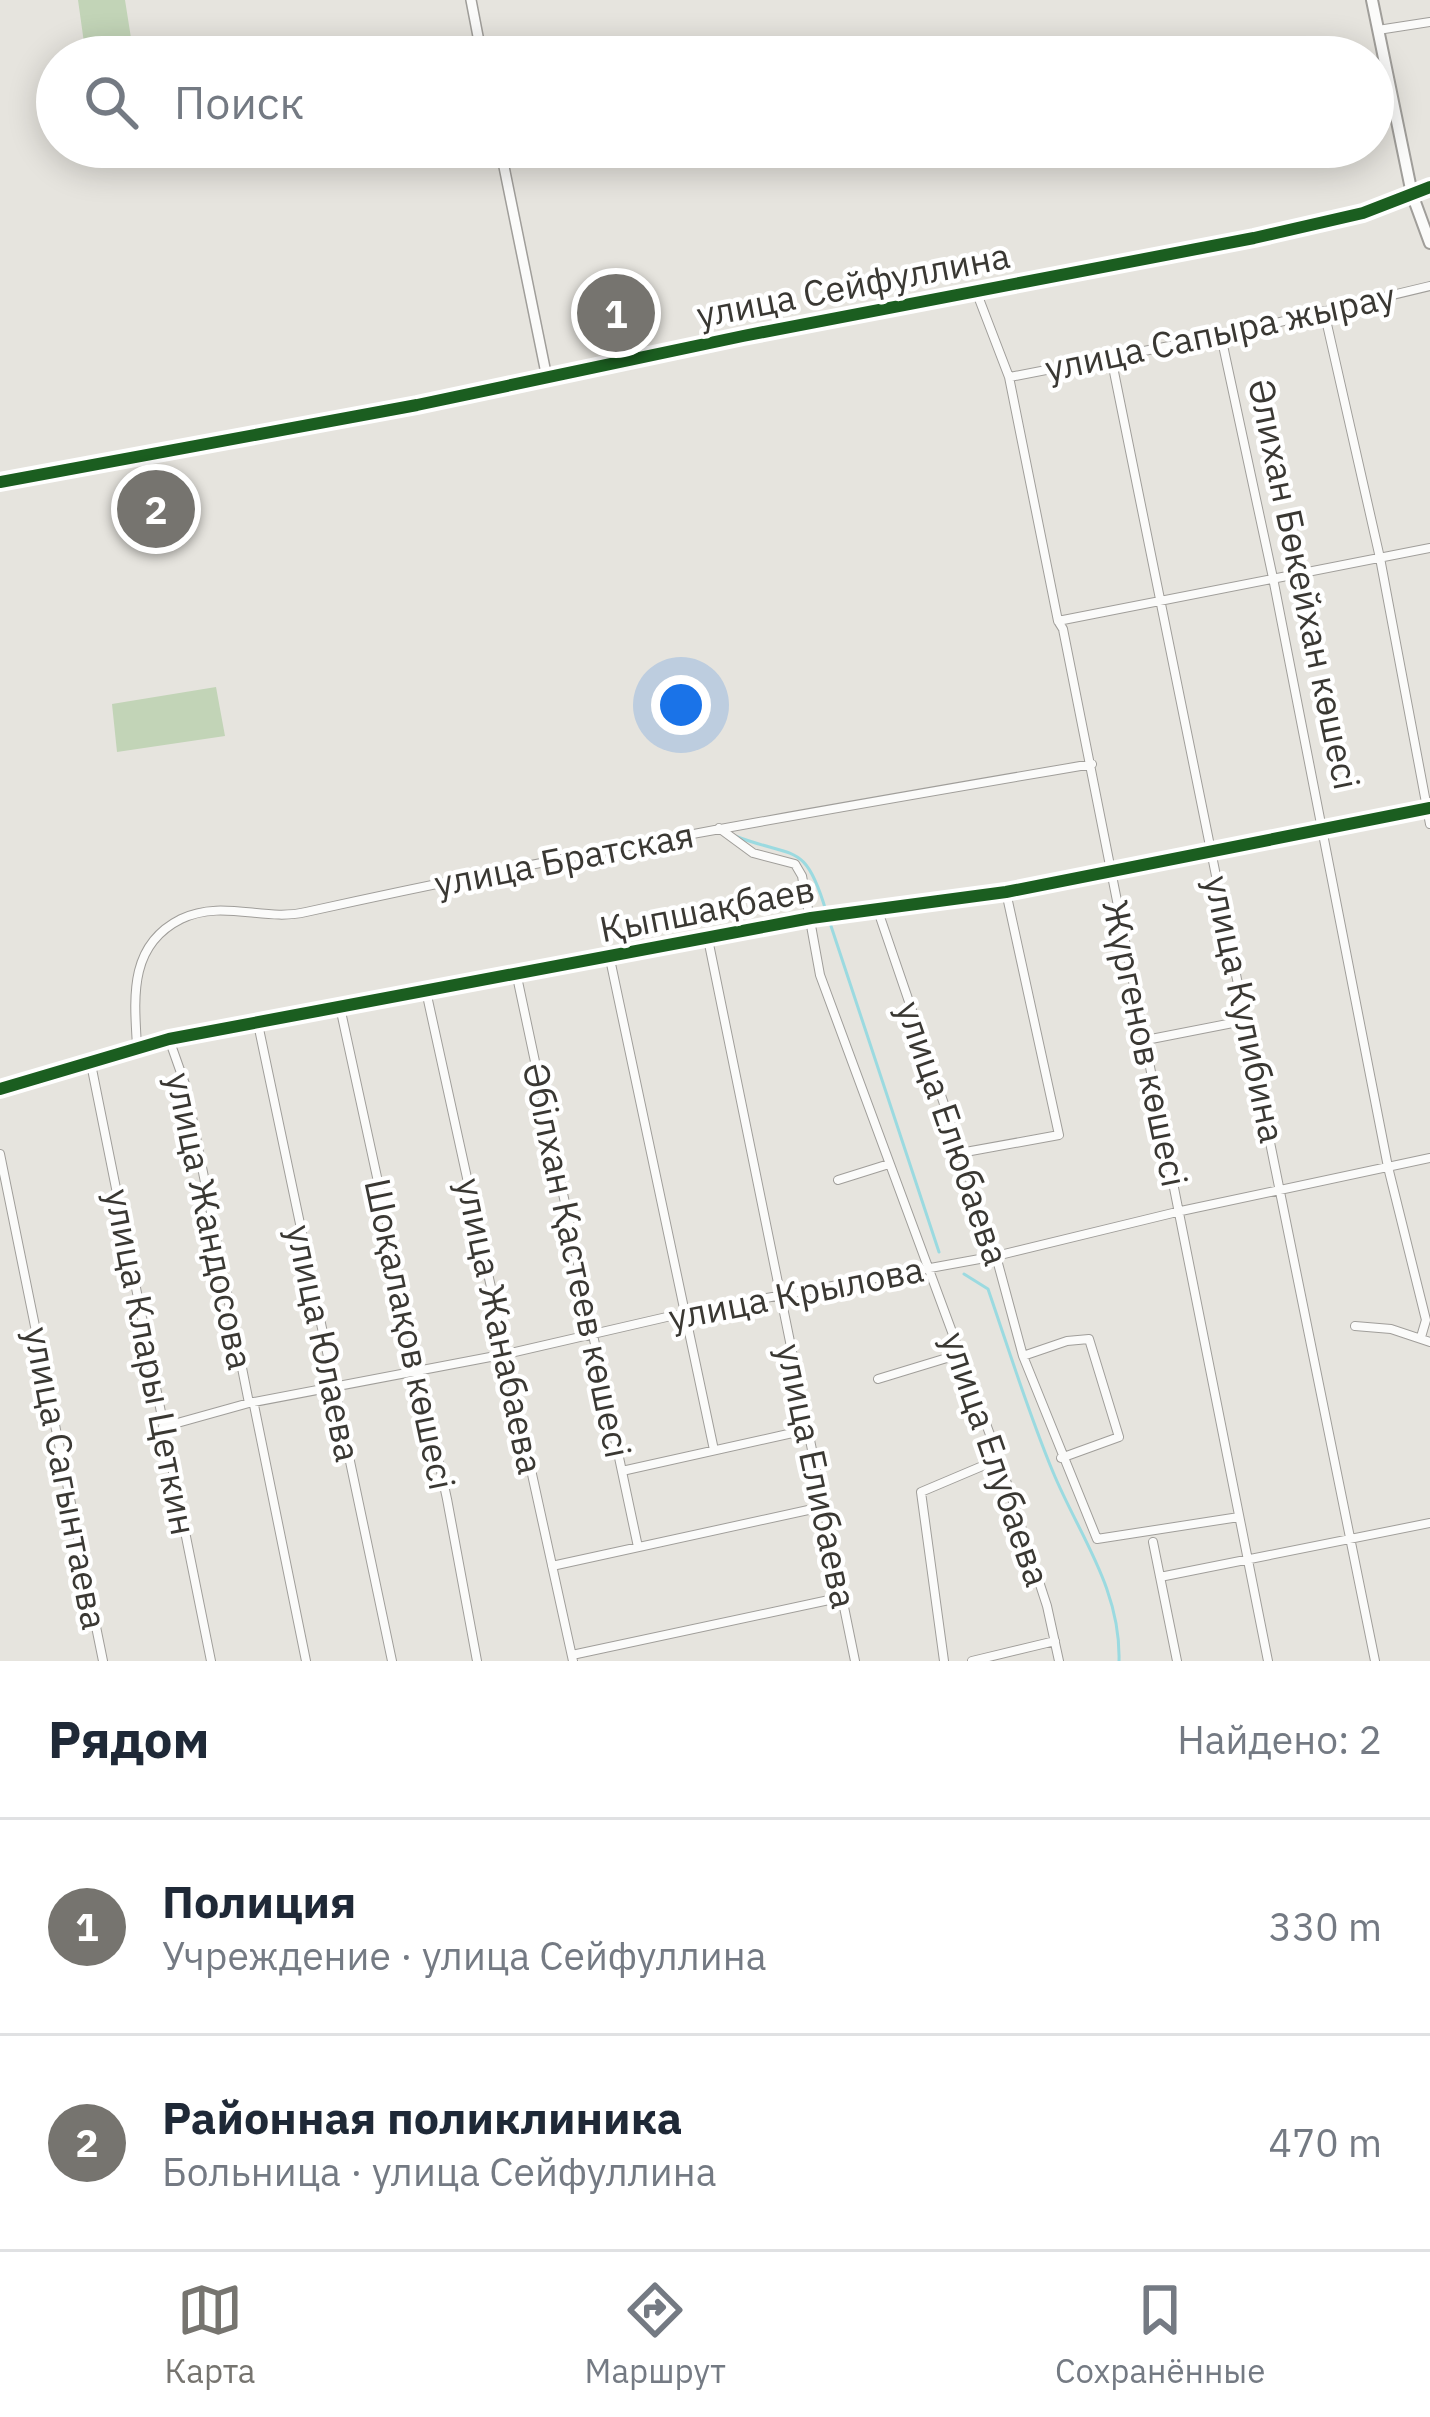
<!DOCTYPE html>
<html lang="ru">
<meta charset="utf-8">
<style>
:root{--surface:#fff;--page:#f2f2f3;--text:#1f2937;--muted:#747a83;--line:#e0e1e3;--accent:#76746f}
body{margin:0;font-family:"IBM Plex Sans",sans-serif;background:var(--page);color:var(--text)}
.you{position:absolute;left:681px;top:705px;width:42px;height:42px;margin:-30px;border:9px solid #fff;border-radius:50%;background:#1a73e8;box-shadow:0 0 0 18px #1a73e833}
.badge{display:grid;place-items:center;width:78px;height:78px;border-radius:50%;background:var(--accent);color:#fff;font-size:39px;font-weight:700}
.pin{position:absolute;translate:-50% -50%;border:6px solid #fff;box-shadow:0 3px 12px #0006}
.list{margin:0;padding:0;list-style:none}
h2{display:flex;justify-content:space-between;align-items:center;height:156px;margin:0;padding:0 48px;font-size:51px}
h2 small{font-size:39px;font-weight:400;color:var(--muted)}
.list li{display:grid;grid-template-columns:78px 1fr auto;gap:36px;align-items:center;box-sizing:border-box;height:216px;padding:0 48px;border-top:3px solid var(--line)}
.list b{display:block;font-size:45px;white-space:nowrap}
.list p{margin:0;font-size:39px;white-space:nowrap;color:var(--muted)}
.list em{font-size:39px;font-style:normal;color:var(--muted)}
.icon{flex:none;width:66px;height:66px;fill:none;stroke:currentColor;stroke-width:2;stroke-linecap:round;stroke-linejoin:round}
.map{position:relative;flex:none;width:1430px;height:1661px;overflow:hidden}
.search{position:absolute;background:var(--surface);box-shadow:0 6px 30px #0003;left:36px;right:36px;top:36px;height:132px;display:flex;align-items:center;gap:30px;box-sizing:border-box;padding:0 42px;border-radius:66px;color:var(--muted);font-size:45px}
.sheet{height:588px;background:var(--surface)}
nav{display:flex;justify-content:space-around;align-items:center;box-sizing:border-box;height:168px;border-top:3px solid var(--line);background:var(--surface);font-size:33px;color:var(--muted)}
nav a{display:grid;justify-items:center;gap:6px}
nav .on{color:var(--accent)}
.map>svg:first-child{display:block}
.grass{fill:#c2d4b7}
.lines{fill:none;stroke-linecap:round;stroke-linejoin:round}
.stream{stroke:#9bdae0;stroke-width:3}
.minor-casing{stroke:#a09e9a;stroke-width:10}
.tertiary-casing{stroke:#a09e9a;stroke-width:12}
.secondary-casing{stroke:#a09e9a;stroke-width:14}
.minor{stroke:#fbfbfa;stroke-width:8}
.tertiary{stroke:#fbfbfa;stroke-width:9}
.secondary{stroke:#fbfbfa;stroke-width:10}
.cycleway-casing{stroke:#fff;stroke-width:20}
.cycleway{stroke:#1b5e20;stroke-width:12}
.labels{text-anchor:middle;stroke-width:9;stroke-linejoin:round;paint-order:stroke}
.street-label{font-size:36px;fill:#3a3833;stroke:#fff}
</style>
<div class="map">
<svg width="1430" height="1661" viewBox="0 0 1430 1661">
<rect width="100%" height="100%" fill="#e6e4de"/>
<path class="grass" d="M78 0H125L134 57H86Z
M216 687 225 736 117 752 112 704Z"/>
<g class="lines">
<path class="stream" d="M735 836C794 859 805 840 826 911
M831 926 939 1252
M964 1274 988 1289C1009 1350 1028 1412 1053 1472 1079 1535 1121 1589 1119 1661"/>
<defs>
<path id="minor" d="M1378 30 1430 22
M976 291 1009 377 1058 621 1063 629 1268 1661
M1324 311 1380 558 1430 824
M1221 336 1273 578 1388 1167 1426 1320 1421 1337
M1111 357 1375 1661
M1010 377 1221 336 1430 286
M1058 621 1430 548
M719 828 753 853 795 864 802 876 820 975 999 1459 1047 1606 1059 1661
M878 911 996 1256 1023 1356 1097 1539 1239 1517
M708 939 855 1661
M610 959 714 1450
M516 972 638 1547
M426 991 573 1661
M340 1007 447 1499 477 1661
M258 1024 392 1661
M169 1039 186 1087 249 1403
M1146 1040 1248 1020
M137 1046C134 996 129 945 181 919 222 899 265 922 306 912 566 854 829 809 1092 764
M91 1064 211 1661
M960 1153 1059 1135 1006 892
M0 1154 103 1661
M838 1180 889 1164
M1355 1326 1391 1329 1430 1342
M1023 1356 1067 1341 1089 1339 1119 1437 1061 1458
M878 1379 960 1354
M254 1405 306 1661
M163 1427 249 1403 506 1354 684 1313 996 1256 1181 1211 1430 1158
M622 1471 806 1430
M1153 1542 1177 1661
M552 1566 822 1507
M1160 1577 1430 1523
M572 1655 843 1597
M944 1661 921 1492 999 1459
M972 1661 1055 1641"/>
<path id="tertiary" d="M471 0 482 57
M500 147 547 378
M0 482 417 405 743 336 1254 238 1363 213 1430 187
M0 1089 169 1039 811 918 1006 892 1430 808"/>
<path id="secondary" d="M1372 0 1412 194 1430 243"/>
</defs>
<use href="#minor" class="minor-casing"/>
<use href="#tertiary" class="tertiary-casing"/>
<use href="#secondary" class="secondary-casing"/>
<use href="#minor" class="minor"/>
<use href="#tertiary" class="tertiary"/>
<use href="#secondary" class="secondary"/>
<defs>
<path id="cycleway" d="M0 482 417 405 743 336 1254 238 1363 213 1430 187
M0 1089 169 1039 811 918 1006 892 1430 808"/>
</defs>
<use href="#cycleway" class="cycleway-casing"/>
<use href="#cycleway" class="cycleway"/>
</g>
<g class="labels">
<g class="street-label">
<text transform="translate(853 285) rotate(-11)" y="13">улица Сейфуллина</text>
<text transform="translate(1220 332) rotate(-12)" y="13">улица Сапыра жырау</text>
<text transform="translate(1304 584) rotate(78)" y="13">Әлихан Бөкейхан көшесі</text>
<text transform="translate(564 859) rotate(-11)" y="13">улица Братская</text>
<text transform="translate(707 909) rotate(-11)" y="13">Қыпшақбаев</text>
<text transform="translate(1245 1009) rotate(78)" y="13">улица Кулибина</text>
<text transform="translate(1145 1043) rotate(78)" y="13">Жүргенов көшесі</text>
<text transform="translate(953 1133) rotate(71)" y="13">улица Елюбаева</text>
<text transform="translate(210 1221) rotate(78)" y="13">улица Жандосова</text>
<text transform="translate(577 1260) rotate(78)" y="13">Әбілхан Қастеев көшесі</text>
<text transform="translate(796 1293) rotate(-11)" y="13">улица Крылова</text>
<text transform="translate(500 1326) rotate(78)" y="13">улица Жанабаева</text>
<text transform="translate(410 1334) rotate(78)" y="13">Шоқалақов көшесі</text>
<text transform="translate(324 1343) rotate(78)" y="13">улица Юлаева</text>
<text transform="translate(151 1362) rotate(79)" y="13">улица Клары Цеткин</text>
<text transform="translate(996 1459) rotate(71)" y="13">улица Елубаева</text>
<text transform="translate(817 1476) rotate(78)" y="13">улица Елибаева</text>
<text transform="translate(66 1478) rotate(79)" y="13">улица Сагынтаева</text>
</g>
</g>
</svg>
<div class="you"></div>
<div class="pin badge" style="left:616px;top:313px">1</div>
<div class="pin badge" style="left:156px;top:509px">2</div>
<div class="search"><svg class="icon" aria-label="search" viewBox="0 0 24 24"><circle cx="10" cy="10" r="6"/><path d="M15 15l6 6"/></svg>Поиск</div>
</div>
<section class="sheet">
<h2>Рядом<small>Найдено: 2</small></h2>
<ul class="list">
<li><span class="badge">1</span><div><b>Полиция</b><p>Учреждение · улица Сейфуллина</p></div><em>330 m</em></li>
<li><span class="badge">2</span><div><b>Районная поликлиника</b><p>Больница · улица Сейфуллина</p></div><em>470 m</em></li>
</ul>
</section>
<nav>
<a class="on"><svg class="icon" aria-label="map" viewBox="0 0 24 24"><path d="M3 6l6-2 6 2 6-2v14l-6 2-6-2-6 2zM9 4v14M15 6v14"/></svg>Карта</a>
<a><svg class="icon" aria-label="directions" viewBox="0 0 24 24"><path d="M12 3l9 9-9 9-9-9zM9 14v-3h6M13 9l2 2-2 2"/></svg>Маршрут</a>
<a><svg class="icon" aria-label="saved" viewBox="0 0 24 24"><path d="M7 4h10v16l-5-4-5 4z"/></svg>Сохранённые</a>
</nav>
